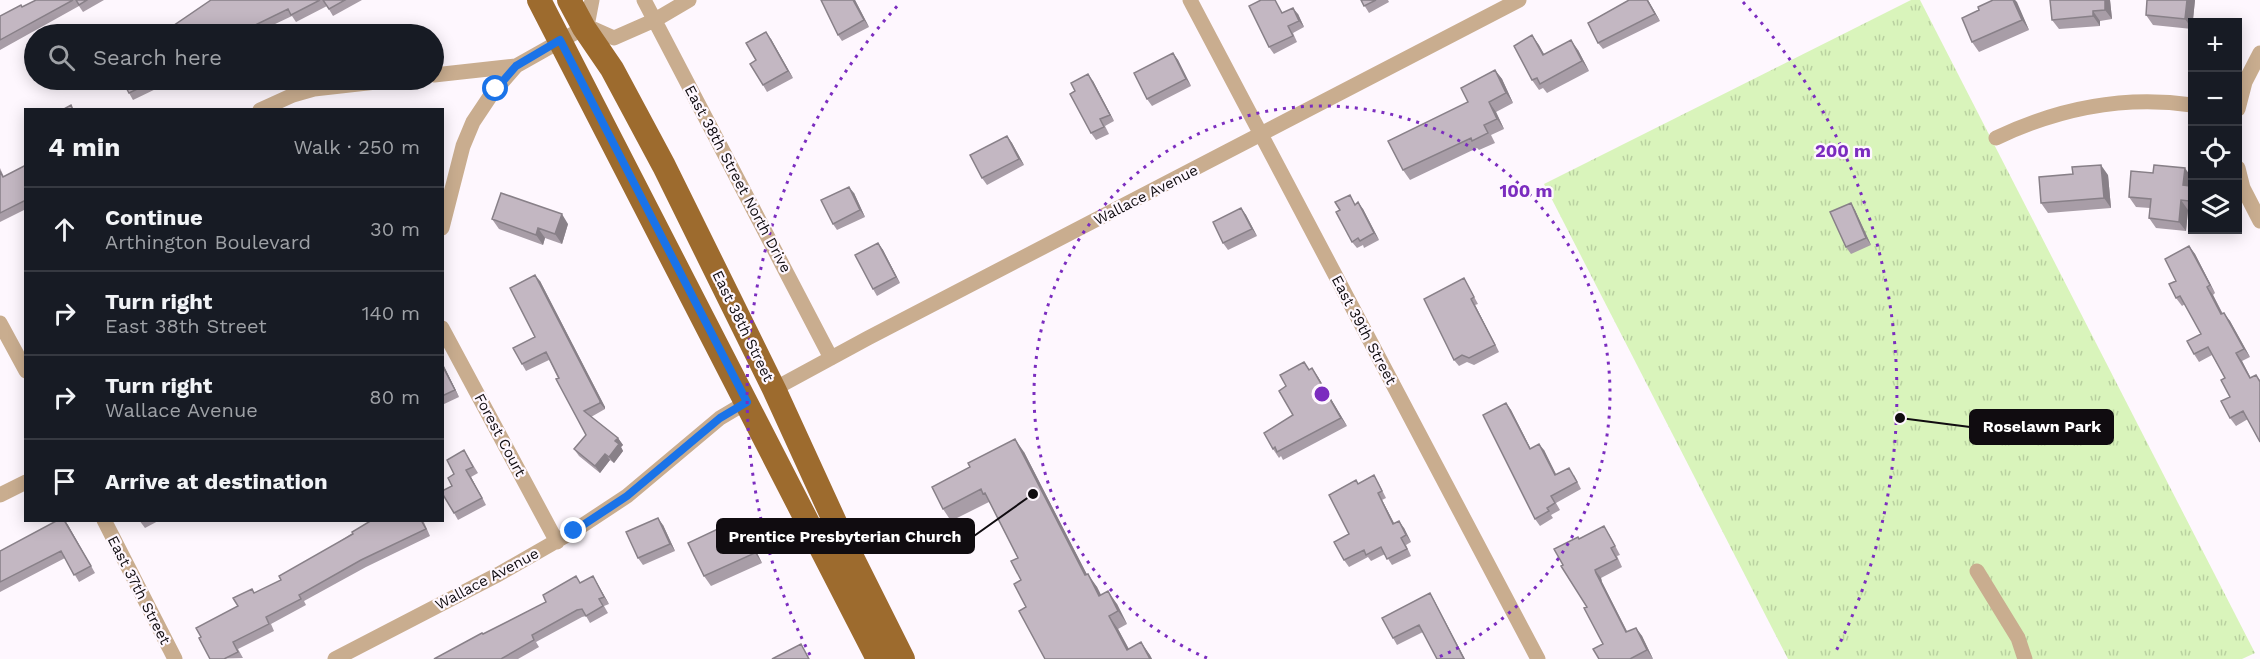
<!DOCTYPE html>
<meta charset="utf-8">
<style>
:root{--surface:#171b24;--page:#242831;--text:#f1f3f6;--muted:#9ea1a6;--line:#363941}
body{margin:0;font-family:"Work Sans",sans-serif;background:var(--page);color:var(--text)}
.controls{position:absolute;right:18px;top:18px;display:grid;overflow:hidden;border-radius:0px;box-shadow:0 3px 15px #0003}
.controls button{width:54px;height:54px;display:grid;place-items:center;padding:0;border:0;border-bottom:2px solid var(--line);background:var(--surface);color:var(--text);font:30px sans-serif}
.stop{position:absolute;width:18px;height:18px;margin:-14px;border:4px solid #1a73e8;border-radius:50%;background:#fff}
.stop.end{background:#1a73e8;border-color:#fff;box-shadow:0 2px 6px #0008}
.list{margin:0;padding:0;list-style:none}
h2{display:flex;justify-content:space-between;align-items:center;height:78px;margin:0;padding:0 24px;font-size:26px}
h2 small{font-size:20px;font-weight:400;color:var(--muted)}
.list li{display:grid;grid-template-columns:39px 1fr auto;gap:18px;align-items:center;box-sizing:border-box;height:84px;padding:0 24px;border-top:2px solid var(--line)}
.list b{display:block;font-size:22px;white-space:nowrap}
.list p{margin:0;font-size:20px;white-space:nowrap;color:var(--muted)}
.list em{font-size:20px;font-style:normal;color:var(--muted)}
.icon{flex:none;width:33px;height:33px;fill:none;stroke:currentColor;stroke-width:2;stroke-linecap:round;stroke-linejoin:round}
.map{position:relative;flex:none;width:2260px;height:659px;overflow:hidden}
.search{position:absolute;background:var(--surface);box-shadow:0 3px 15px #0003;left:24px;top:24px;width:420px;height:66px;display:flex;align-items:center;gap:15px;box-sizing:border-box;padding:0 21px;border-radius:33px;color:var(--muted);font-size:22px}
.panel{position:absolute;background:var(--surface);box-shadow:0 3px 15px #0003;left:24px;top:108px;width:420px;height:414px;border-radius:0px}
.map>svg:first-child{display:block}
.grass{fill:url(#grass-tufts)}
.lines{fill:none;stroke-linecap:round;stroke-linejoin:round}
.minor{stroke:#c9ad8f;stroke-width:15}
.primary{stroke:#9d6b2e;stroke-width:24}
.wall{fill:#a89da7}
.shaded-wall{fill:#888088}
.building{fill:#c3b7c2;stroke:#888088;stroke-width:1.5}
.route{stroke:#1a73e8;stroke-width:8}
.ring{fill:none;stroke:#7b2cbf;stroke-width:3;stroke-dasharray:3 6}
.labels{text-anchor:middle;stroke-width:4.5;stroke-linejoin:round;paint-order:stroke}
.street-label{font-size:15px;fill:#100c10;stroke:#fef7fe}
.centre{fill:#7b2cbf;stroke:#fef7fe;stroke-width:3}
.ring-label{font-size:18px;text-anchor:middle;font-weight:bold;fill:#7b2cbf;stroke:#fef7fe;stroke-width:4.5;stroke-linejoin:round;paint-order:stroke}
.leader{fill:none;stroke:#100c10;stroke-width:2}
.callout-dot{fill:#100c10;stroke:#fef7fe;stroke-width:2}
.callout{fill:#100c10;stroke:#100c10;stroke-width:2}
.callout-label{font-size:16px;text-anchor:middle;font-weight:bold;fill:#fff}
</style>
<div class="map">
<svg width="2260" height="659" viewBox="0 0 2260 659">
<defs>
<pattern id="grass-tufts" width="24" height="20" patternUnits="userSpaceOnUse" patternTransform="scale(1.5)"><rect width="24" height="20" fill="#d9f4bb"/><path d="M3 7l-1-3M5 7V3M7 7l1-3M15 17l-1-3M17 17v-4M19 17l1-3" fill="none" stroke="#b9d0a0"/></pattern>
</defs>
<rect width="100%" height="100%" fill="#fef7fe"/>
<path class="grass" d="M1911 0H1920L2255 653 2242 659H1788L1544 184Z"/>
<g class="lines">
<path class="minor" d="M644 0 831 358
M1190 0 1538 659
M587 26 614 38 655 20 689 0
M434 75 516 66
M2238 109 2245 82 2260 53
M260 110 293 95 314 89 394 80
M1996 138C2059 108 2123 95 2192 105
M2238 168 2243 188 2260 221
M442 228 463 146 473 122 491 95 516 66 587 26 592 0
M0 323 26 371
M442 328 557 542
M774 389 868 338 1519 0
M0 495 26 482
M104 520 175 659
M1977 571 2018 638 2025 659
M335 659 499 574 574 531 627 496 720 418 747 402"/>
<path class="primary" d="M539 0 878 659
M569 0 584 28 612 69 664 166 774 389 839 531 903 659"/>
</g>
<path class="wall" d="M36 0H104L83 12 79 6 0 50V16L23 7Z
M211 0H362L333 16 327 6 296 22 292 16 254 34H251L249 32 242 34H174Z
M821 0H855L869 27 842 41 838 35Z
M1361 0H1388L1389 2 1369 13Z
M1629 0H1648L1660 21 1603 49 1598 43Z
M1993 0H2015L2029 30 1979 52 1972 42 1979 10Z
M2110 0 2112 19 2100 21V26L2059 29 2052 20Z
M2195 0 2192 29 2153 25 2146 15Z
M1283 12 1298 14 1304 27 1293 33 1297 42 1274 54 1269 47Z
M1532 35 1544 54 1578 50 1589 71 1547 93 1543 88 1539 90 1532 80Z
M771 39 793 78 767 92 763 85 756 60Z
M1173 53 1178 60 1191 86 1152 106 1147 99Z
M1495 70 1502 79 1513 103 1496 112 1504 129 1491 135 1495 143 1479 150 1477 148 1410 180 1403 170 1468 102Z
M122 80H159L162 86 133 100 129 93Z
M1093 81 1114 121 1105 126 1109 134 1096 140 1091 133Z
M1007 136 1012 143 1024 165 987 185 982 178Z
M26 165V209L0 222V168L4 177Z
M2108 175 2111 208 2048 213 2041 203Z
M2192 178 2191 187 2193 190V210H2188L2186 231 2156 228 2149 218 2150 208 2136 207 2129 197Z
M854 193 865 217 837 230 833 224Z
M1851 203 1855 210 1871 245 1851 254 1846 247Z
M1356 204 1363 209 1379 240 1364 248 1363 245 1357 248 1352 242Z
M1241 208 1246 215 1257 236 1228 250 1223 243Z
M492 219 568 224 562 244 545 238 543 245 499 229Z
M878 243 883 250 900 283 877 296 873 289Z
M2189 246 2195 254 2215 293 2213 295 2223 314 2230 321 2250 357 2242 361 2251 378 2256 375 2260 380V442L2248 419 2236 426 2230 418V397L2225 378 2212 355 2199 362 2194 354 2201 334 2185 304 2182 306 2176 298Z
M1464 278 1478 304 1475 305 1499 352 1474 365 1467 362 1459 366 1454 360Z
M540 281 605 407V409L591 417 618 438 623 445 621 447 623 451 614 463 610 460 600 473 579 456 574 449 586 435 549 360 526 371 522 364 535 337Z
M442 362 459 397 442 405Z
M1304 362 1309 369 1312 368 1318 377 1347 426 1283 460 1281 456 1279 458 1273 449 1293 415 1286 386Z
M1506 403 1511 410 1530 448 1544 450 1556 475H1574L1581 489 1556 503 1560 510 1551 515 1553 518 1540 526 1535 519Z
M464 450 478 473 471 477 486 505 458 520 454 513 452 486 454 474Z
M1024 452 1087 575 1097 587 1101 595 1117 604 1127 624 1118 629 1129 649 1141 642 1152 659H1045L1026 607 1018 558 991 505 989 502 951 521 943 509Z
M1378 482 1386 498 1382 500 1394 523 1404 528 1411 542 1406 545 1411 556 1392 565 1385 554 1371 561 1368 557 1349 567 1344 560 1358 483Z
M739 519 745 529 762 563 711 586 704 576Z
M65 520 95 573 79 582 65 558 0 592V551Z
M139 520H160L145 528Z
M372 520H423L430 536 366 567 304 601 306 605 271 624 274 631 238 649 243 658 210 659 238 606 255 593 281 580Z
M663 525 675 551 643 565 638 558Z
M1609 534 1620 555 1617 556 1622 567 1601 578 1602 582 1627 632 1636 628 1642 636 1653 659H1599L1603 644 1587 607 1563 565 1580 539Z
M581 583H597L609 604 604 606 608 613 590 623 586 616 582 617 536 642 539 647 518 659H434L546 602Z
M1434 600 1423 632 1397 645 1393 638Z"/>
<path class="shaded-wall" d="M853 0H855L869 27 864 20Z
M1647 0H1648L1660 21 1655 14Z
M2013 0H2015L2017 2 2029 30 2022 20Z
M2105 0H2110L2112 19 2105 10Z
M2187 0H2195L2192 29 2185 19Z
M1293 8 1298 14 1304 27 1299 21Z
M2093 11 2100 21V26L2093 16Z
M766 32 771 39 793 78 788 71Z
M1532 35 1539 45 1550 65 1543 55Z
M1571 40 1578 50 1589 71 1582 61Z
M1173 53 1178 60 1191 86 1186 79Z
M1495 70 1502 79 1513 103 1506 93Z
M1088 74 1093 81 1114 121 1110 115Z
M1489 102 1496 112 1504 129 1497 119Z
M1007 136 1012 143 1024 165 1019 159Z
M2101 165 2108 175 2111 208 2104 198Z
M2185 168 2192 178 2191 187 2193 190V206L2189 201 2183 185Z
M849 187 854 193 865 217 860 210Z
M2181 200 2188 210 2186 231 2179 222Z
M1358 202 1363 209 1379 240 1374 233Z
M1851 203 1855 210 1871 245 1866 238Z
M1241 208 1246 215 1257 236 1252 229Z
M562 214 568 224 562 244 555 234Z
M538 228 545 238 543 245 536 235Z
M878 243 883 250 900 283 896 277Z
M2189 246 2195 254 2215 293 2210 285Z
M535 275 540 281 605 407V409L600 403Z
M2207 287 2213 295 2227 323 2221 314Z
M1471 299 1475 305 1499 352 1495 345Z
M2224 313 2230 321 2250 357 2244 349Z
M2236 353 2242 361 2255 387 2250 378Z
M442 362 459 397 455 390 442 365Z
M1312 368 1318 377 1347 426 1341 418Z
M1506 403 1511 410 1533 453 1528 446Z
M618 438 623 445 621 447 623 451 614 463 609 457 615 441Z
M1015 439 1024 452 1094 588 1085 575Z
M1539 444 1544 450 1560 482 1555 475Z
M605 454 610 460 600 473 595 466Z
M466 470 471 477 486 505Z
M1378 493 1382 500 1398 531 1393 524Z
M658 518 663 525 675 551 670 544Z
M739 519 745 529 762 563 755 553Z
M64 520 68 525 95 573 91 566Z
M1399 521 1404 528 1411 542 1406 535Z
M1595 570 1601 578 1602 582 1632 641 1626 632 1596 573Z
M1088 574 1097 587 1108 609 1099 596Z
M593 576 609 604 604 597Z
M1108 591 1117 604 1127 624 1118 611Z
M1430 593 1434 600 1465 659H1464Z
M1109 616 1118 629 1134 659 1127 650Z
M1636 628 1642 636 1653 659 1647 650Z
M1141 642 1150 655 1152 659H1150Z"/>
<path class="building" d="M36 0H73L0 40V16L21 5 22 7Z
M76 0H87L79 5Z
M211 0H320L291 15 288 9 247 29 245 25 222 34H174L170 28Z
M323 0H345L329 9Z
M821 0H853L864 20 838 35Z
M1261 0H1275L1282 13 1293 8 1299 21 1288 26 1293 36 1269 47 1249 6Z
M1361 0H1376L1364 6Z
M1629 0H1647L1655 14 1598 43 1588 23Z
M1993 0H2013L2022 20 1972 42 1962 18 1979 10 1978 7Z
M2050 0H2105V10L2093 11V16L2052 20Z
M2147 0H2187L2185 19 2146 15Z
M766 32 788 71 763 85 750 64 756 60 746 43Z
M1532 35 1543 55 1571 40 1582 61 1540 84 1537 78 1532 80 1514 46Z
M1173 53 1186 79 1147 99 1134 73Z
M1495 70 1506 93 1489 102 1497 119 1484 125 1488 133 1472 141 1471 138 1403 170 1388 141 1468 102 1461 88Z
M1088 74 1110 115 1100 119 1104 127 1091 133 1070 94 1075 91 1071 83Z
M122 80H156L129 93Z
M71 105 73 110H62Z
M1007 136 1019 159 982 178 970 155Z
M26 165V200L0 213V171L3 177Z
M2101 165 2104 198 2041 203 2039 177 2073 174 2072 167Z
M2154 165 2185 168 2183 185 2190 186 2189 201 2181 200 2179 222 2149 218 2151 199 2129 197 2131 171 2153 173Z
M849 187 860 210 833 224 821 200Z
M501 193 562 214 555 234 538 228 536 235 492 219Z
M1350 195 1355 205 1358 202 1374 233 1360 241 1358 238 1352 242 1336 212 1340 210 1335 202Z
M1851 203 1866 238 1846 247 1830 212Z
M1241 208 1252 229 1223 243 1213 222Z
M878 243 896 277 873 289 855 255Z
M2189 246 2210 285 2207 287 2221 314 2224 313 2244 349 2236 353 2250 378 2256 375 2260 382V442L2243 411 2230 418 2221 401 2230 397 2221 380 2225 378 2208 347 2194 354 2187 341 2201 334 2180 296 2176 298 2169 284 2176 281 2165 259Z
M535 275 600 401V403L584 411 618 438 615 441 619 444 609 457 605 454 595 466 574 449 586 435 556 379 559 378 546 352 522 364 513 348 535 337 510 288Z
M1464 278 1474 297 1471 299 1495 345 1469 358 1462 355 1454 360 1424 299Z
M1304 362 1309 370 1312 368 1341 418 1277 452 1275 447 1273 449 1264 433 1293 415 1279 391 1286 386 1280 375Z
M442 365 455 390 442 396Z
M1506 403 1530 449 1539 444 1555 475 1569 468 1577 482 1551 496 1555 503 1547 508 1549 511 1535 519 1483 415Z
M1015 439 1085 575 1088 574 1099 596 1108 591 1118 611 1109 616 1127 650 1141 642 1150 659H1045L1019 611 1026 607 1014 584 1021 580 1011 561 1018 558 985 493 983 494 981 489 943 509 932 487 970 467 968 463Z
M464 450 473 467 466 470 482 498 454 513 442 493V491L452 486 448 478 454 474 447 460Z
M1374 475 1382 491 1378 493 1393 524 1399 521 1406 535 1401 538 1407 549 1387 559 1381 547 1366 555 1364 550 1344 560 1334 542 1349 534 1329 495 1356 480 1358 484Z
M658 518 670 544 638 558 626 532Z
M739 519 755 553 704 576 688 543Z
M58 520H64L91 566 74 575 61 551 0 582V551Z
M372 520H421L426 529 361 560 299 595 301 599 266 617 269 624 233 642 238 652 224 659H210L199 638 201 637 196 628 238 606 233 598 252 589 254 593 281 580 279 576 353 534 352 532Z
M1604 526 1615 546 1611 548 1617 559 1595 570 1596 573 1626 632 1636 628 1647 650 1630 659H1599L1593 649 1603 644 1584 608 1587 607 1561 566 1563 565 1554 549 1578 537 1579 539Z
M576 576 580 583 593 576 604 597 599 599 603 606 586 616 582 609 577 610 532 635 534 640 501 659H434L482 633 483 634 546 602 543 595Z
M1430 593 1464 659H1437L1419 625 1393 638 1382 618Z
M801 644 809 659H772Z"/>
<g class="lines">
<path class="route" d="M496 89 516 66 560 40 747 402 720 418 627 496 574 531"/>
</g>
<g class="ring">
<path d="M1207 658A288 288 0 1 1 1437 658"/>
<path d="M810 655A575 575 0 0 1 901 2M1743 2A575 575 0 0 1 1834 655"/>
</g>
<g class="labels">
<g class="street-label">
<text transform="translate(738 179) rotate(62)" y="5">East 38th Street North Drive</text>
<text transform="translate(1146 195) rotate(-27)" y="5">Wallace Avenue</text>
<text transform="translate(743 326) rotate(64)" y="5">East 38th Street</text>
<text transform="translate(1364 330) rotate(62)" y="5">East 39th Street</text>
<text transform="translate(500 435) rotate(62)" y="5">Forest Court</text>
<text transform="translate(487 579) rotate(-28)" y="5">Wallace Avenue</text>
<text transform="translate(139 590) rotate(63)" y="5">East 37th Street</text>
</g>
</g>
<circle cx="1322" cy="394" r="9" class="centre"/>
<g class="ring-label">
<text x="1843" y="157">200 m</text>
<text x="1526" y="197">100 m</text>
</g>
<path class="leader" d="M1900 418L1970 427M1033 494L974 536"/>
<g class="callout-dot">
<circle cx="1900" cy="418" r="6"/>
<circle cx="1033" cy="494" r="6"/>
</g>
<g class="callout">
<rect x="1970" y="410" width="143" height="34" rx="6"/>
<rect x="717" y="519" width="257" height="34" rx="6"/>
</g>
<g class="callout-label">
<text x="2042" y="432">Roselawn Park</text>
<text x="845" y="542">Prentice Presbyterian Church</text>
</g>
</svg>
<div class="controls">
<button>+</button>
<button>−</button>
<button><svg class="icon" aria-label="locate" viewBox="0 0 24 24"><circle cx="12" cy="12" r="6"/><path d="M12 2v4M12 18v4M2 12h4M18 12h4"/></svg></button>
<button><svg class="icon" aria-label="layers" viewBox="0 0 24 24"><path d="M12 4l9 5-9 5-9-5zM3 14l9 5 9-5"/></svg></button>
</div>
<div class="stop" style="left:496px;top:89px"></div>
<div class="stop end" style="left:574px;top:531px"></div>
<div class="search"><svg class="icon" aria-label="search" viewBox="0 0 24 24"><circle cx="10" cy="10" r="6"/><path d="M15 15l6 6"/></svg>Search here</div>
<section class="panel">
<h2>4 min<small>Walk · 250 m</small></h2>
<ul class="list">
<li><svg class="icon" aria-label="ahead" viewBox="0 0 24 24"><path d="M12 20V5M6 11l6-6 6 6"/></svg><div><b>Continue</b><p>Arthington Boulevard</p></div><em>30 m</em></li>
<li><svg class="icon" aria-label="right" viewBox="0 0 24 24"><path d="M7 20v-9h11M14 6l5 5-5 5"/></svg><div><b>Turn right</b><p>East 38th Street</p></div><em>140 m</em></li>
<li><svg class="icon" aria-label="right" viewBox="0 0 24 24"><path d="M7 20v-9h11M14 6l5 5-5 5"/></svg><div><b>Turn right</b><p>Wallace Avenue</p></div><em>80 m</em></li>
<li><svg class="icon" aria-label="arrive" viewBox="0 0 24 24"><path d="M6 21V4h12l-3 4 3 4H6"/></svg><div><b>Arrive at destination</b></div></li>
</ul>
</section>
</div>
